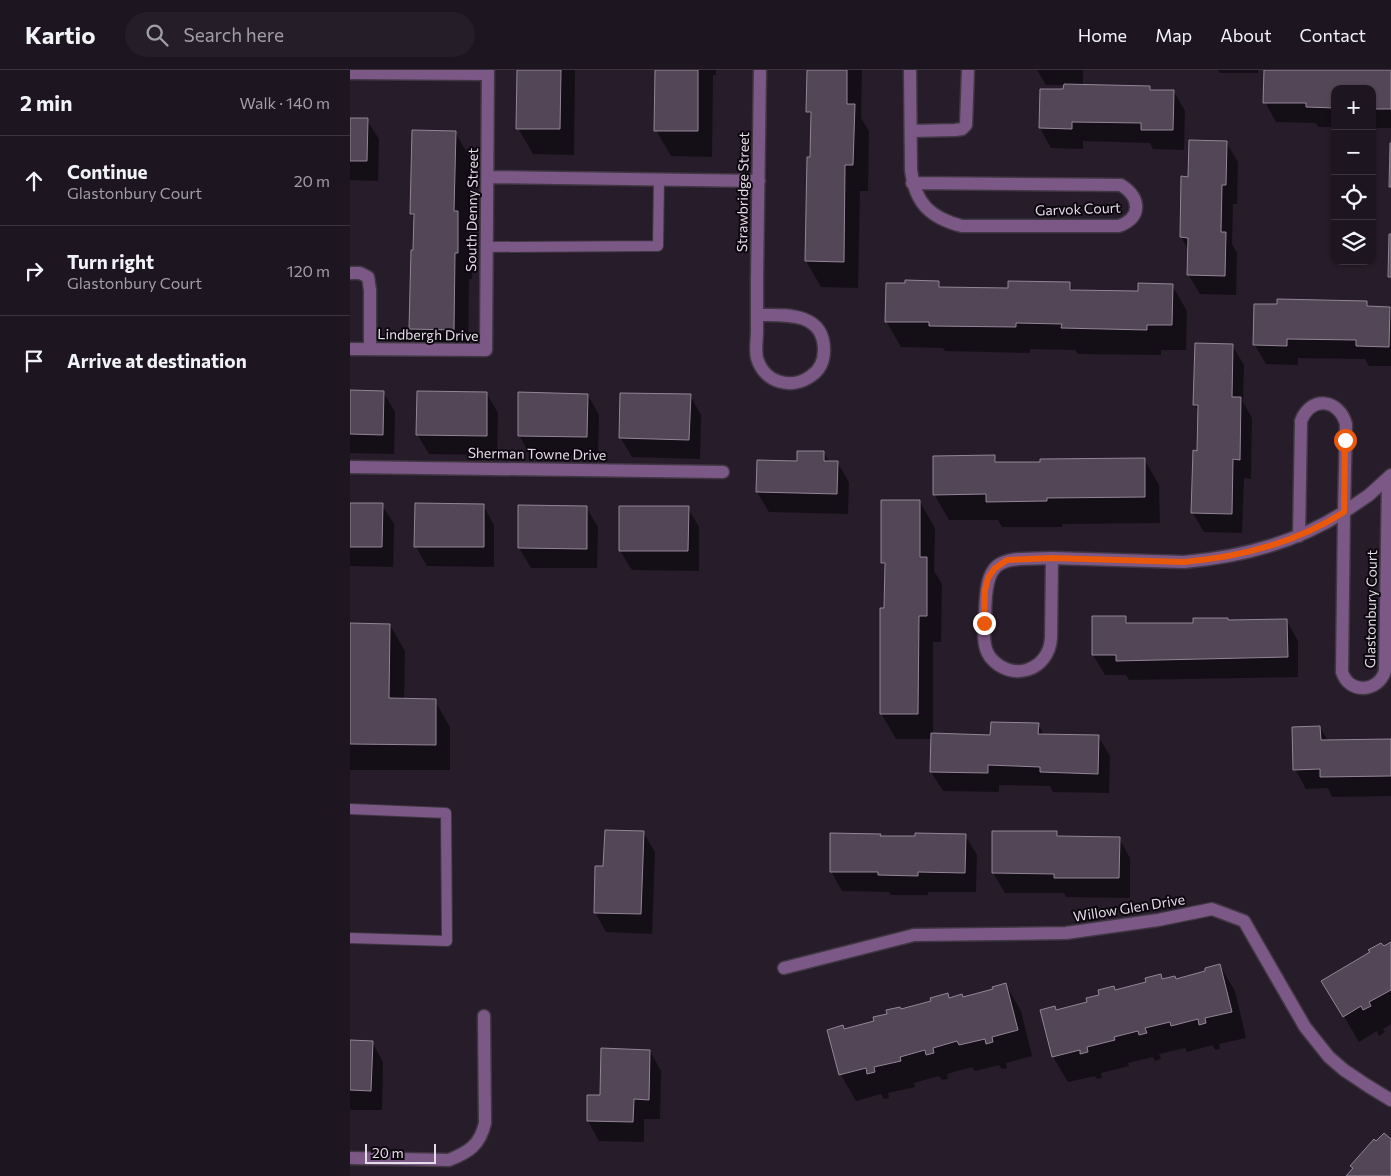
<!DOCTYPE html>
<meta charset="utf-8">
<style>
:root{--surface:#1d1520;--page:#251e29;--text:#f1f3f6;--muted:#a09fa5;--line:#3b343e}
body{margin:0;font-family:Commissioner,sans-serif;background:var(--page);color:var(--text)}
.controls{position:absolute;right:15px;top:15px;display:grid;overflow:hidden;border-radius:10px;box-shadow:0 1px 4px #0004}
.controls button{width:45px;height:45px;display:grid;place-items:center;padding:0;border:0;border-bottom:1px solid var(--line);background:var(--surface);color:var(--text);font:25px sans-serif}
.scale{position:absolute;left:15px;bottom:12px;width:71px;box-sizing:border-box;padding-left:5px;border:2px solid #e4dce6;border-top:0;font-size:14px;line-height:18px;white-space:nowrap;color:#e4dce6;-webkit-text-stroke:4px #0d080f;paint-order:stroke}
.stop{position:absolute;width:15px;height:15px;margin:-11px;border:4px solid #ea580c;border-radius:50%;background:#fff}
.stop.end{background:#ea580c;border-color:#fff;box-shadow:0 1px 5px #0008}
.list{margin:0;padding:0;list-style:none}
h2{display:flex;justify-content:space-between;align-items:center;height:65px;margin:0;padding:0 20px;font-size:21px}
h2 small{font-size:16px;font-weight:400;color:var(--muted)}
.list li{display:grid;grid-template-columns:32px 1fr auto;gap:15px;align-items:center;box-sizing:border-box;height:90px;padding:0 20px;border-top:1px solid var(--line)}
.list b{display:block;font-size:19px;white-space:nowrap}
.list p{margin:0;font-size:16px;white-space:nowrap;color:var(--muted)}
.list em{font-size:16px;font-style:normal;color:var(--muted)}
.icon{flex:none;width:28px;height:28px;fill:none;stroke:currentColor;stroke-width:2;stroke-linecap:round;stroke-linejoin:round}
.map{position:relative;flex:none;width:1041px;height:1106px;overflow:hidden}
header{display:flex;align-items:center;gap:30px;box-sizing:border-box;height:70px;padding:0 25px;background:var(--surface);border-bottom:1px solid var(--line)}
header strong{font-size:24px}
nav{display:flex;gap:28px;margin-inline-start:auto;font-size:18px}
.search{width:350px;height:45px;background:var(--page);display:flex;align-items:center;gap:12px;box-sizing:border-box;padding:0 18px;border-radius:28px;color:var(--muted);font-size:19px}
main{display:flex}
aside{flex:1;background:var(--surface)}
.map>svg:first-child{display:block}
.shadow{fill:#0007}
.building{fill:#534656;stroke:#938597}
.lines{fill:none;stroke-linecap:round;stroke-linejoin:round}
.lane-casing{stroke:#413744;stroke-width:12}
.street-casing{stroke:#413744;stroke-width:15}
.lane{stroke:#7b5885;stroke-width:10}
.street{stroke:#7b5885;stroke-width:12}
.route{stroke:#ea580c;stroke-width:6}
.labels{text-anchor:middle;stroke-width:4;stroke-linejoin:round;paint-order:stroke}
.street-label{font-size:14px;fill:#e4dce6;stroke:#0d080f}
</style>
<header>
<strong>Kartio</strong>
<div class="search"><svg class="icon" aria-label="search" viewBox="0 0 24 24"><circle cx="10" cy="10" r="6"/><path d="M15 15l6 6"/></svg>Search here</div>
<nav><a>Home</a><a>Map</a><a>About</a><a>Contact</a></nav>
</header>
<main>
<aside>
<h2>2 min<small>Walk · 140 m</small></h2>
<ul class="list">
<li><svg class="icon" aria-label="ahead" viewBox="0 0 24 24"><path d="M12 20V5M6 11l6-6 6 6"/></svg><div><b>Continue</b><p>Glastonbury Court</p></div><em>20 m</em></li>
<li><svg class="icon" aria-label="right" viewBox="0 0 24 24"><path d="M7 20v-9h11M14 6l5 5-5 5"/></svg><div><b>Turn right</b><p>Glastonbury Court</p></div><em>120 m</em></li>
<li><svg class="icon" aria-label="arrive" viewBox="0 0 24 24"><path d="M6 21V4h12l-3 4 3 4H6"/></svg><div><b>Arrive at destination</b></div></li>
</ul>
</aside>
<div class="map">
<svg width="1041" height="1106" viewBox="0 0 1041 1106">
<rect width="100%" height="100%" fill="#271c2a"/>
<path class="shadow" d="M169 0H225L224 85 183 84 168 58Z
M306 0H366V5H363L362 87 321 86 306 60Z
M458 0H512L511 48 519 61 518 121H510L508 218 471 217 456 191 462 49 458 41Z
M687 0H733V15L799 17 802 21 824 22 835 41 834 80 803 79 800 73 733 71V79L701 78 690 58 715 20V15H696Z
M868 0H908V3H870Z
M915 0H1041V58H1022V19H985V57H968L966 53 926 52 915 32Z
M0 49 17 50 29 69 28 111 0 110Z
M105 62 120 88 118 161 123 168 122 209H119L118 285H76L61 259 65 151 61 144Z
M876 72 888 92 887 134H883L882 174 887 183 886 225 850 224 838 204 839 181 831 167 839 108Z
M588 212 592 218 659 220 719 214 724 221 790 223 822 215 837 241 836 280H811V285L728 284 725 280 680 279V283L595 281 593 278 551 277 536 251Z
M1016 232 1019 237 1040 238 1041 240V296H1019L1015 289 948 288V295L916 294 904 274Z
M882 275 894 295 893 332 902 348 901 409 894 408 892 463 854 462 842 442 849 382V343L844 334Z
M0 322H33L45 342 44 384 0 383Z
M137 324 148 343 147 385 79 384 67 364Z
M238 325 249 345 248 386 180 385 169 365Z
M340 325 351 345 350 389 282 387 270 367Z
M474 383 479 392H487L499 412 498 444 419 442 407 422 408 391 448 392Z
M644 386 648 394 794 389 809 415 810 453 712 454V457H652L648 450H599L584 424Z
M570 432 585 458 584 501 592 514 591 572H583V665L642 666 688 654 694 665 748 666 760 686 759 723 703 722 700 716 649 715V722L593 721 581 702 582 669H546L531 643 536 539V499L532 492Z
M0 434 32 435 44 454 43 497 0 496Z
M133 435 144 455V497L77 496 66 477Z
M169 437H236L248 457 247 498H181L169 478Z
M338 438 349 457V501L282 500 270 481Z
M743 547H775L779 554H845L878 551H937L948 571V607L779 610 776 605H755L743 585Z
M0 555H40L55 581 54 630 85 631 100 657V700H0Z
M970 657 978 671 1041 670V726L982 727 978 718 956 719 945 699Z
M293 762 305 782 302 864 256 862 245 842 255 797Z
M707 762 710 768H769L780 788V828L716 827 714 823H655L643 803Z
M530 765 531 767 615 765 627 785 626 822H578V825H541L539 822 492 821 481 801Z
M1041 873V954L1033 959 1035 962 1029 966 1027 961 1009 972 973 911Z
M870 896 885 921 896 968 869 974 870 979 865 980 863 975 837 982 835 978 809 984 811 989 805 991 803 987 778 993 779 996 751 1003 752 1008 747 1009 745 1006 718 1012 703 987 705 938 707 941 739 933 764 917 766 921 812 910H826L857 902Z
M656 915 671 941 682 986 656 993 657 998 652 999 649 995 625 1001 622 997 597 1004 598 1009 592 1010 589 1006 564 1013 565 1017 538 1023 539 1028 534 1029 531 1024 506 1031 491 1005 479 961 494 960 525 952 551 940 583 932 597 925 600 929H613L645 920Z
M0 972H22L33 992 32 1040H1L0 1038Z
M300 981 311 1001 310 1049H294V1072L249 1071 238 1051 251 1027Z"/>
<path class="building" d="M167 0H211L210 59H166Z
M305 0H348V61H304Z
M457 0H497V34H505L503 95H495L494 192 455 191 457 87H460L461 42H456Z
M914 0H1041V39H1022V19H985V38L956 37V33H913Z
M714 14 800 16V20H824L823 60H791V53L722 52V59L689 58 690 19H713Z
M0 48H18L17 91H0Z
M62 60 106 61 104 141H108V183H105L104 260 59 259 61 180H63L64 144H60Z
M839 70 877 71 876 115H872L871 162H876L875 206 837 205 838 168 830 167 831 106 838 107Z
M1040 73H1041V117H1039Z
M1039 164H1041V207H1038Z
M555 210 589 211V217L658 218V211L720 212V220L788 221V213L823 214 822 255H797V260L711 258 712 254 666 253V257L579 256V252H535L536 213H555Z
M927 229 1017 231V236L1040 237 1039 277 1006 276V270L937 269V276L903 275 904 234H927Z
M845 273 883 274 882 327H891L890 390 883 389 882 444 841 443 843 380 847 381 848 335H843Z
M0 320 34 321 33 365 0 364Z
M67 321 137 322V366L66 365Z
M168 322 238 324 237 367 168 366Z
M270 323 341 324 339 370 269 368Z
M447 381H474V391H488L487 424 406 422 407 390 447 391Z
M645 385V392H690V389L795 388V427L697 428V431L636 432V424L583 425V386Z
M531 430H570V487H577V546H569L568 644H530V538H534L535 493H531Z
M0 433H33L32 477H0Z
M65 433 134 434V477H64Z
M168 435 237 436V479L168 478Z
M269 436H339L338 481H269Z
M742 546H776V553H843V548H878V550L937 549 938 587 766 591V585H742Z
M0 553 40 554 39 628 86 629V675L0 674Z
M641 652 689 653 688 664 749 665 748 704 690 702V697L638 695V703L580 702 581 663 640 665Z
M970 656 971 670 1041 669V706L970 707V699L943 700 942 657Z
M255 760 294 761 291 844 244 843 245 796H253Z
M642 761H707V766L770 767 769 808H704V804L642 803Z
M480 763 531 764 530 766H565V763L616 764 615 803 568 802V806L528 805V802H480Z
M1041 872V920L1019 932 1021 936 1013 940 1011 936 993 947 971 911 1020 882 1018 880 1031 873 1034 876Z
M870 894 882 942 855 948 856 953 849 955 848 949 821 956 820 952 795 958 797 963 789 965 788 961 764 967 765 970 737 977 738 982 730 984V980L702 987 690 940 705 936 706 940 737 932 736 928 749 925 748 920 764 916 765 920 796 912 795 908 811 904 812 909 825 906 826 909 855 901V898Z
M656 913 668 960 642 967 643 972 636 974 635 969 609 975 607 971 583 978 584 983 576 985 575 980 550 987 551 991 524 997 525 1002 517 1004 516 998 489 1005 477 960 493 955 494 959 524 951 523 947 537 944 536 940 550 937 551 939 581 931 580 928 598 923 599 928 612 924 613 927 643 919 642 917Z
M0 970 23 971 21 1021 0 1020Z
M251 978 300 980 299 1030 284 1029 283 1052 237 1051V1025H250Z
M1034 1063 1041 1069V1106H996L1003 1098 1000 1096 1024 1069 1026 1071Z"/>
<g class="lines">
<defs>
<path id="lane" d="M137 177 308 176 309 109
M0 739 96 743 97 871 0 868"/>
<path id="street" d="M560 0 561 100C565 134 581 148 612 156H769C793 147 790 127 771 115L562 113
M0 3 138 4
M561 61 605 60 612 59 616 55 618 0
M138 107 409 111
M0 203H10L18 207 20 220V279
M407 245C433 245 474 241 474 280 474 290 470 300 461 306 442 320 414 313 407 288 405 280 407 270 407 262 407 244 407 226 407 209 408 139 409 70 410 0
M0 279 136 280 138 0
M0 397 373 402
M1038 408 1035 601C1028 623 999 624 992 602L994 442 1019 425 1041 405
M702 488 834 492C890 487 946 473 994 442L996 354C989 329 961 325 951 351L949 466
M702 488 701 568C699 601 661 613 640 587 632 576 634 560 635 547 636 486 647 489 702 488Z
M434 898 564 865 716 863 808 850 862 839 894 851 955 957 979 987 994 1000 1018 1016 1041 1030
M0 1088 99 1090C119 1082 130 1075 135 1053L134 946"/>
</defs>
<use href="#lane" class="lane-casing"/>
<use href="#street" class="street-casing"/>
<use href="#lane" class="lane"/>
<use href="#street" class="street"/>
</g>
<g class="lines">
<path class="route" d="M634 553 635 520 638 508 644 499 657 490 702 488 834 492C890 487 946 473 994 442L995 370"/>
</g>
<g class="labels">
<g class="street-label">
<text transform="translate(393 122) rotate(-89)" y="5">Strawbridge Street</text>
<text transform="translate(728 139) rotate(-2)" y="5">Garvok Court</text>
<text transform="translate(122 140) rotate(-89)" y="5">South Denny Street</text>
<text transform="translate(78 265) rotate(1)" y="5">Lindbergh Drive</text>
<text transform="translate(187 384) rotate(1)" y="5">Sherman Towne Drive</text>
<text transform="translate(1021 539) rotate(-89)" y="5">Glastonbury Court</text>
<text transform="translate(779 838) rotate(-9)" y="5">Willow Glen Drive</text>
</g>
</g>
</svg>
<div class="controls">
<button>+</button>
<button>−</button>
<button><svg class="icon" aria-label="locate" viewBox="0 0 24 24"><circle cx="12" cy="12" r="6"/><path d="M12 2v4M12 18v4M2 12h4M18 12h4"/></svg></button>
<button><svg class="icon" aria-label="layers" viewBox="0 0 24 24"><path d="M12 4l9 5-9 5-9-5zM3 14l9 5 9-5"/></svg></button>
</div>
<div class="scale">20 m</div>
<div class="stop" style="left:995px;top:370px"></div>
<div class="stop end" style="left:634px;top:553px"></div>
</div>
</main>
